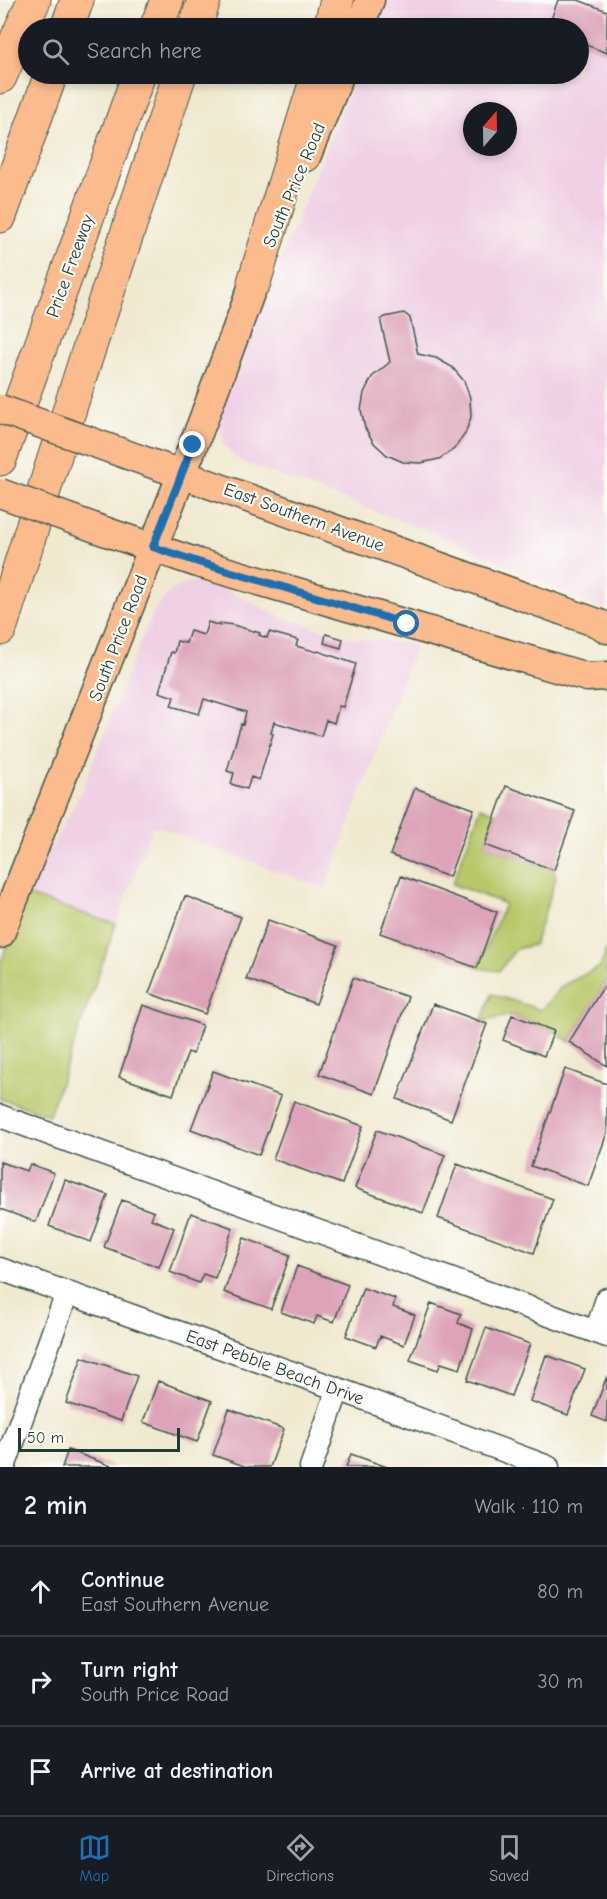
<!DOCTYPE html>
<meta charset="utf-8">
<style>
:root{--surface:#171b24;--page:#20242c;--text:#f1f3f6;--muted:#9ea1a6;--line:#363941;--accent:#1f6fb2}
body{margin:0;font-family:"Comic Neue",sans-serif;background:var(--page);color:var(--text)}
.compass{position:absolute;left:463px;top:102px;width:54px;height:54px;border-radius:50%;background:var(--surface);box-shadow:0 3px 9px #0003;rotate:20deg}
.scale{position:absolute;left:18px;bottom:15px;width:162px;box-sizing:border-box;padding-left:6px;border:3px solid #1f3d34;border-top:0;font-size:16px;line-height:21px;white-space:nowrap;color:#1f3d34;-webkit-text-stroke:4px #fdfcf7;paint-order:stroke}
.stop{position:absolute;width:18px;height:18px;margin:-14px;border:4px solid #1f6fb2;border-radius:50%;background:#fff}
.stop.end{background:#1f6fb2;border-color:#fff;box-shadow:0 2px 6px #0008}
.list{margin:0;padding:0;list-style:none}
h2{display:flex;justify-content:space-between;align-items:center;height:78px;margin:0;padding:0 24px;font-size:26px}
h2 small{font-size:20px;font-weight:400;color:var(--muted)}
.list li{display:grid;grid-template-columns:39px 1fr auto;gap:18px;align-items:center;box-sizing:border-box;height:90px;padding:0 24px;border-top:2px solid var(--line)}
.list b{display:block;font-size:22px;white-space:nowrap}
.list p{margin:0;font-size:20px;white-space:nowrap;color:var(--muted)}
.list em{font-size:20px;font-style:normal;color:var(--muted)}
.icon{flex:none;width:33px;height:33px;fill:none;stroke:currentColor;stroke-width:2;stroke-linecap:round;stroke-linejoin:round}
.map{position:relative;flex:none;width:607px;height:1467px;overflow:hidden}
.search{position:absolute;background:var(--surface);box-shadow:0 3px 9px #0003;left:18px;right:18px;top:18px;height:66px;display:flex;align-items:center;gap:15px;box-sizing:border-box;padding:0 21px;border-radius:33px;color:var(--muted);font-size:22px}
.sheet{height:348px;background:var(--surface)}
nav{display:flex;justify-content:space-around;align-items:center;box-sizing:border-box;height:84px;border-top:2px solid var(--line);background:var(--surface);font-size:16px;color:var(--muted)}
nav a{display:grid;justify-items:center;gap:3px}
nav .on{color:var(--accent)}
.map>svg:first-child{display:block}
.built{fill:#efd0e5;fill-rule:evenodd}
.green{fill:#b8c769;stroke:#6c824e;stroke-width:1.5}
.building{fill:#dda4b9}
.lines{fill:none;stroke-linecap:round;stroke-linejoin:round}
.minor-casing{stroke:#3e574b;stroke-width:25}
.major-casing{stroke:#3e574b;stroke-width:31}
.highway-casing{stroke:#3e574b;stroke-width:35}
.minor{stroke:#fff;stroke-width:22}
.major{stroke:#fbbb8d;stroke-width:28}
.highway{stroke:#fbbb8d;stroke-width:33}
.major-bridge-casing{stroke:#3e574b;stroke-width:31;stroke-linecap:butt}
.major-bridge{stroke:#fbbb8d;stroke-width:28}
.route{stroke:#1f6fb2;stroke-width:8}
.labels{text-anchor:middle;stroke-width:4.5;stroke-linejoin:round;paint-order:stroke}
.street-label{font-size:18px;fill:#1f3d34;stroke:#fdfcf7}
</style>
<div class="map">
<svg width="607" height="1467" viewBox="0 0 607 1467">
<rect width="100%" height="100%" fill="#fdfcf7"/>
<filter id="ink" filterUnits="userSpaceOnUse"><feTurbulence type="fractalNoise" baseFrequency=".0167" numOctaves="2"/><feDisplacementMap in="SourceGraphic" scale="12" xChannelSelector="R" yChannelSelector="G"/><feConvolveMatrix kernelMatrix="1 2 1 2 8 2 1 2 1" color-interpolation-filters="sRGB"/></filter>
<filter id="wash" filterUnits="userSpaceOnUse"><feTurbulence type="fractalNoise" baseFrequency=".008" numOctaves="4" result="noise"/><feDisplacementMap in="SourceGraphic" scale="24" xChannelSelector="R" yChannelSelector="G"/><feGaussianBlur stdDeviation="1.35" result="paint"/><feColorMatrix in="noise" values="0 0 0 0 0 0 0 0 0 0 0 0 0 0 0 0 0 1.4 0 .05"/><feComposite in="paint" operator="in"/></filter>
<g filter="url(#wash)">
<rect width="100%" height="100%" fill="#f0e9d0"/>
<path class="built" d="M386 0H607V609L584 601 452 540 245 463 235 457 224 445 220 423 223 403 356 74H578V28H375ZM472 111H508V147H472Z
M197 581 214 584 283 618 353 638 416 644 325 889 153 825 116 924 26 895 81 792 146 628 158 605 171 591 185 583Z"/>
<path class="green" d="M481 807 496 813 485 845 554 870 556 878 534 945 516 949 499 971 477 968 505 904 452 884Z
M26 895 116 924 49 1115 0 1099V964Z
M607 948V981L569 1042 554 1031 512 1015 481 1022 492 994 541 1010 563 985 600 967Z"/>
<g id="blocks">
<path class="building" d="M558 0H578L607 11V53L578 42V28H548Z
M404 313 410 318 418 354 436 358 452 367 464 381 470 398 471 417 465 434 454 449 439 459 421 463 403 462 387 455 374 443 365 428 361 410 364 393 372 377 390 362 381 323V320L385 317Z
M208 622 220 626V623L233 625 260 633 259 635 267 638 269 632 298 640 296 646 317 652 318 651 356 664 343 707 339 706 334 723 326 720 321 736 274 722 271 733 273 734 259 780 251 777 247 789 231 784 234 773 227 771 241 724 243 725 246 712 204 699 199 714 171 706 174 697 159 692 171 652 174 653 177 641 186 643 190 631 204 635Z
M326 634 343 639 341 648 324 643Z
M506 786 575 811 554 870 485 845Z
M415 788 474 809 449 877 390 855Z
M401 876 497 912 477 968 380 933Z
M185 896 241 917 205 1014 149 993Z
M268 920 338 945 316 1004 246 979Z
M353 978 408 997 374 1094 319 1074Z
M607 981V1066L569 1042Z
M433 1004 487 1024 451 1120 397 1099Z
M143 1005 202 1025 193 1054 188 1052 173 1095 119 1077Z
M512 1015 554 1031 544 1056 503 1040Z
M565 1069 607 1084V1133L588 1186 531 1166Z
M213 1071 281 1096 259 1155 191 1129Z
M294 1101 363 1126 342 1184 273 1159Z
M377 1130 445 1155 423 1213 355 1188Z
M0 1162 27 1171 30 1164 54 1173 36 1222 0 1209Z
M457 1164 553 1199 534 1253 438 1218Z
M65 1180 108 1195 91 1242 49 1226Z
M122 1200 154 1212 151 1219 174 1228 159 1267 104 1247Z
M191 1213 233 1228 215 1278 203 1274 199 1283 170 1272Z
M244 1238 290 1255 271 1309 224 1292Z
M297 1266 348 1285 334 1322 317 1316 314 1324 281 1312Z
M363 1288 395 1299 393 1307 415 1315 404 1345 380 1336 376 1347 346 1336Z
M431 1303 461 1314 458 1323 473 1329 460 1369 441 1363 438 1370 410 1360Z
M486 1328 530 1344 511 1396 467 1380Z
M546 1355 585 1369 568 1415 530 1401Z
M82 1357 137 1376 121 1421 66 1403Z
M607 1376V1422L592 1416Z
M158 1381 212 1401 197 1442 143 1422Z
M229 1409 284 1429 270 1467H247L213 1455Z
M68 1450 114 1467H62Z
M351 1454 387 1467H346Z"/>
</g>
</g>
<g filter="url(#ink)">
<use href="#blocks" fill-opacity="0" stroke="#3e574b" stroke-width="1.5"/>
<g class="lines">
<defs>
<path id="minor" d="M0 1116 607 1336
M0 1269 338 1389 548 1467
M596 1332 607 1299
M4 1467 67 1293
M311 1467 338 1389"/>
<path id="major" d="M359 28 370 0
M306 157 340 74
M86 440 600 624 607 629
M104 531 198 563 587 677 607 676
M0 934 202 423 262 261"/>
<path id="highway" d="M67 28 77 0
M156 28 167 0
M195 28 204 0
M330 28 337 0
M0 77 34 0
M0 216 51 74
M254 282 318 74
M0 459 139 74
M0 629 85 361 180 74"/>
</defs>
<use href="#minor" class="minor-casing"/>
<use href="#major" class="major-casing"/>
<use href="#highway" class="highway-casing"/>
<use href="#minor" class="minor"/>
<use href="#major" class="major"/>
<use href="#highway" class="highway"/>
<defs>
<path id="major-bridge" d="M0 409 86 440
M0 493 104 531"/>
</defs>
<use href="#major-bridge" class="major-bridge-casing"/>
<use href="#major-bridge" class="major-bridge"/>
</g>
</g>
<g class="lines" filter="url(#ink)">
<path class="route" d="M193 445 153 547 198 562 407 624"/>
</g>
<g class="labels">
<g class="street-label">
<text transform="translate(294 185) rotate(-67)" y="6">South Price Road</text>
<text transform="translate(70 266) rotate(-70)" y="6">Price Freeway</text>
<text transform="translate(304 517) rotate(20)" y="6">East Southern Avenue</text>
<text transform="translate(118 638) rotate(-69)" y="6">South Price Road</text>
<text transform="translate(275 1367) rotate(20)" y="6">East Pebble Beach Drive</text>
</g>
</g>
</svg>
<svg class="compass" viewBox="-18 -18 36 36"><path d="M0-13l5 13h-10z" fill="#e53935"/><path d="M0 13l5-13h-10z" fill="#9ea1a6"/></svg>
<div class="scale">50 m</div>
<div class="stop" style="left:407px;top:624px"></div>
<div class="stop end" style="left:193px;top:445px"></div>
<div class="search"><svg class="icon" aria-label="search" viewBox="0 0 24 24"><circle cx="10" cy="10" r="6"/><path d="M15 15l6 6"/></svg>Search here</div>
</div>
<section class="sheet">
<h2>2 min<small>Walk · 110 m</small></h2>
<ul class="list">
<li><svg class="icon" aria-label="ahead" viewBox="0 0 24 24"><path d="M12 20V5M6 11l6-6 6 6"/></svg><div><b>Continue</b><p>East Southern Avenue</p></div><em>80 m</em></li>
<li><svg class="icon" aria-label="right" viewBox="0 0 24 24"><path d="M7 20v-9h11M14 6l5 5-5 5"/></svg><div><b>Turn right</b><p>South Price Road</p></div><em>30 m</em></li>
<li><svg class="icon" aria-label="arrive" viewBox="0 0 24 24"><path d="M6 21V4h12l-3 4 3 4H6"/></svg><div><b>Arrive at destination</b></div></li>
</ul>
</section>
<nav>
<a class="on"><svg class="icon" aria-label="map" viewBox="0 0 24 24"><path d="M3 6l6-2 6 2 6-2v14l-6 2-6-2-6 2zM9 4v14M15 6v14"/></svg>Map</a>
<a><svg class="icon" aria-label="directions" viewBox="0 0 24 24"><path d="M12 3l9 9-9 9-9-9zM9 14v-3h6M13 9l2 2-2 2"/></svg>Directions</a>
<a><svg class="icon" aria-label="saved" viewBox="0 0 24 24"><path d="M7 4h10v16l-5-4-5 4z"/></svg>Saved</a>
</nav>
